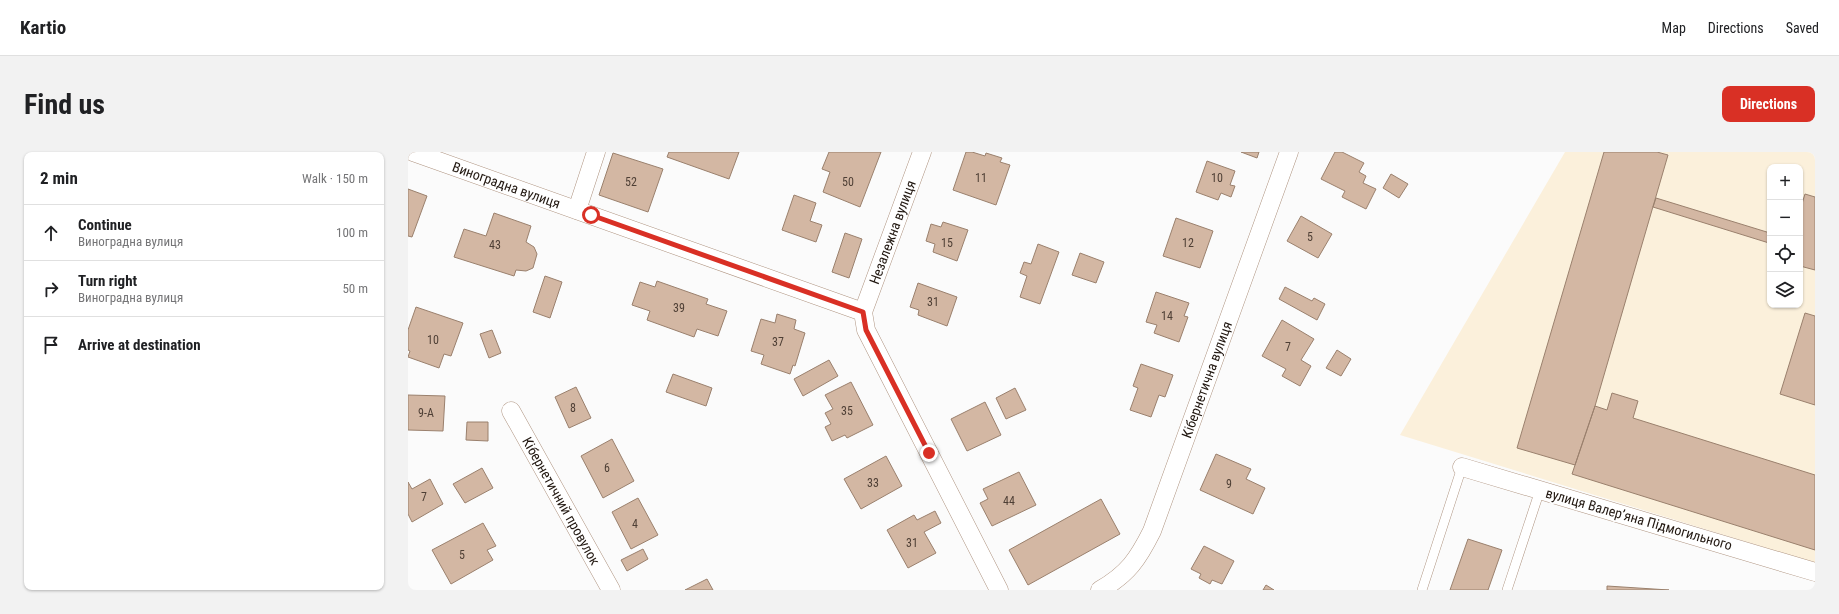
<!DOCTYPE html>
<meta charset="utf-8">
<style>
:root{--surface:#fff;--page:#f2f2f2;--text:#202124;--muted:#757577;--line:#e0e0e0;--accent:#d93025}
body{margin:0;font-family:"Roboto Condensed",sans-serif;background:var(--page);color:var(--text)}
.controls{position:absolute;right:12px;top:12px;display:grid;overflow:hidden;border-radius:8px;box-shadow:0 1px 3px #0004}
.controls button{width:36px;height:36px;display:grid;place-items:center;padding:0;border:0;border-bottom:1px solid var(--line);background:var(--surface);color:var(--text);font:20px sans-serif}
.stop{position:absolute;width:12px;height:12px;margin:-9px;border:3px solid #d93025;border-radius:50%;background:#fff}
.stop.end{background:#d93025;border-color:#fff;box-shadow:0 1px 4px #0008}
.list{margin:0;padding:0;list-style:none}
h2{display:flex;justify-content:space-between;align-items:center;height:52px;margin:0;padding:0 16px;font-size:17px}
h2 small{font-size:13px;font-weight:400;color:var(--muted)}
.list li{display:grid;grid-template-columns:26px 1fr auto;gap:12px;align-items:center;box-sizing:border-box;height:56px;padding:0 16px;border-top:1px solid var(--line)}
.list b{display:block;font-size:15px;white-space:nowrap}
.list p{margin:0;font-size:13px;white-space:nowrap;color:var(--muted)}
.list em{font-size:13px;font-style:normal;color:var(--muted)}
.icon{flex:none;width:22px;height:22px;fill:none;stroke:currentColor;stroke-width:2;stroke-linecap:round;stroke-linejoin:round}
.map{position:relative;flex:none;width:1407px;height:438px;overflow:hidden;border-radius:8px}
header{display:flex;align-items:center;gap:24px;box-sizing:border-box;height:56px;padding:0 20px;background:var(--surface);border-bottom:1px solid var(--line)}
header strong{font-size:19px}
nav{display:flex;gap:22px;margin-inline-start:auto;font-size:14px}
.intro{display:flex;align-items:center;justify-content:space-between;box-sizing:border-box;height:96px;padding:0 24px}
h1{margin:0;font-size:28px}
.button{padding:10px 18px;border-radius:8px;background:var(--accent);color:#fff;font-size:14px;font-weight:700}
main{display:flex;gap:24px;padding:0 24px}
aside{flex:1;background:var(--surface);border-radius:8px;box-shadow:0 1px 3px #0004}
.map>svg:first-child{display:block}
.education{fill:#fbf0db;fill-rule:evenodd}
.building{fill:#d3b7a3;stroke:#9a806d}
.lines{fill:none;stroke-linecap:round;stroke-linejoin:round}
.service-casing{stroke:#af9481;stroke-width:10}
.minor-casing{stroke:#af9481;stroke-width:19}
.service{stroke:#fff;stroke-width:9}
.minor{stroke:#fff;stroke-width:18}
.route{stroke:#d93025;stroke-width:5}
.labels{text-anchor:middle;stroke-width:3.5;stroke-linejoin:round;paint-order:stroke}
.number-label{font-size:12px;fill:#4e3f35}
.street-label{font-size:14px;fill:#211710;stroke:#fff}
</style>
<header>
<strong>Kartio</strong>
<nav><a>Map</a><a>Directions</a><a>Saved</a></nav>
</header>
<div class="intro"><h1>Find us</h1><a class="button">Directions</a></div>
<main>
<aside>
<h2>2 min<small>Walk · 150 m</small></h2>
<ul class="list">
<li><svg class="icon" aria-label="ahead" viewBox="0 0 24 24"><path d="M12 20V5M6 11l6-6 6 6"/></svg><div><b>Continue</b><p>Виноградна вулиця</p></div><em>100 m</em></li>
<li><svg class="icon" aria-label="right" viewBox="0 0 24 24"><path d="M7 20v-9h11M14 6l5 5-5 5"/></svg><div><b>Turn right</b><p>Виноградна вулиця</p></div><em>50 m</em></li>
<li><svg class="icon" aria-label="arrive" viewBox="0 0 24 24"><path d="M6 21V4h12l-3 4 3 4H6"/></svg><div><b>Arrive at destination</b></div></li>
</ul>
</aside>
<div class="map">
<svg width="1407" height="438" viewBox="0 0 1407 438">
<rect width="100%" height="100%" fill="#fbfbfb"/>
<path class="education" d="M1157 0H1407V411L992 283ZM1362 15H1392V153H1362Z"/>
<path class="building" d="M261 0H331L321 27 259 5Z
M421 0H473L452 55 415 40 422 20 414 17Z
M558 0H564L577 4 578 1 594 6 592 10 602 13 588 53 545 38Z
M833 0H851L849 6Z
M927 0H934L956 11 951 20 958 24 955 31 968 37 958 57 934 45 937 39 913 27Z
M1196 0H1249L1260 3 1187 254 1167 313 1109 296Z
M205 1 255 17 240 60 191 43Z
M799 9 827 19 822 33 827 34 823 45 813 41 810 48 788 40Z
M983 22 1000 32 991 46 975 36Z
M0 37 19 44 4 85 0 84Z
M1397 42 1407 45V118L1392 114V58Z
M386 43 408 51 402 69 414 73 408 90 374 78Z
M1248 46 1362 81 1361 91 1245 55Z
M86 61 123 74 118 90 126 95 129 102 125 116 118 119 108 118 106 124 46 105 56 77 78 84Z
M893 64 924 82 910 106 879 89Z
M768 66 805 79 792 116 755 104Z
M535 70 560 78 549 109 525 100 527 92 518 89 523 72 533 75Z
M437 81 454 87 441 126 424 120Z
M630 92 651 100 632 152 612 145 619 124 612 121 616 110 623 112Z
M672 101 696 110 688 131 664 123Z
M137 124 154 130 142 166 125 160Z
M249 129 300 147 298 152 319 159 310 184 289 177 286 185 239 168 242 159 224 153 232 130 247 135Z
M510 131 549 145 539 174 510 163 511 158 502 155Z
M877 135 904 149 906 146 917 152 909 168 871 147Z
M748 140 781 151 776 164 780 165 771 190 746 181 749 173 738 170Z
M8 155 55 171 43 204 36 202 31 216 0 205 2 199 0 198V178Z
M1397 161 1407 164V253L1372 242Z
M369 162 388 168 386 177 397 181 387 214 385 213 382 222 353 212 356 203 343 199 353 167 367 171Z
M874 168 906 187 893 208 903 214 892 234 874 224 878 217 854 204Z
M84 178 93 201 81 206 72 182Z
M929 198 943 207 933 224 918 216Z
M421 208 430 224 395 244 386 227Z
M733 212 765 223 757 245 751 243 743 265 722 258 730 236 725 234Z
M265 222 304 236 298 254 258 240Z
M443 230 465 273 439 286 437 283 424 289 417 275 423 272 417 261 425 257 417 243Z
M168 235 183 266 161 276 147 245Z
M607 236 618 258 598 267 588 246Z
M1204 241 1230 249 1225 266 1407 323V398L1164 322 1187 254 1199 258Z
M0 243 37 244 35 279 0 278Z
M577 250 593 283 559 299 543 267Z
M59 270H80V289L58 288Z
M204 287 226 329 195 346 173 304Z
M808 302 843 317 838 327 857 336 845 362 792 338Z
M478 304 494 334 453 357 436 327Z
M74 316 85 336 57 351 45 332Z
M611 320 628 353 584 374 572 351 580 347 575 337Z
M22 327 35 352 4 370 0 362V330L4 337Z
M230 346 250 383 223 397 204 360Z
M693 347 712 382 620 433 601 398Z
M527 359 533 371 516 380 528 401 500 416 479 378 506 363 509 368Z
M75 371 88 394 79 398 85 408 43 432 24 398Z
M1060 387 1094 398 1080 438H1042Z
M796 394 826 409 814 432 804 428 802 432 791 426 793 422 783 417Z
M235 397 240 407 219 419 213 408Z
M299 427 305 438H277Z
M858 433 866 438H855Z
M1199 434 1261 438H1199Z"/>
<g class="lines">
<defs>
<path id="service" d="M1014 438 1054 315
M1099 438 1132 338"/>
<g id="minor">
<path id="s1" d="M5 0 455 160 458 178 591 438"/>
<path d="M169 58 188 0"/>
<path id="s2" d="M455 160 514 0"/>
<path id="s3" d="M103 259 203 438"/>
<path d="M1054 315 1407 420"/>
<path id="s4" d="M692 438C720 422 730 407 744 379L881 0"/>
</g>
</defs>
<use href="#service" class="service-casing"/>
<use href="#minor" class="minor-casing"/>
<use href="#service" class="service"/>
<use href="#minor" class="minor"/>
</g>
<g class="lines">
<path class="route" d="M183 63 455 160 458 178 521 301"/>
</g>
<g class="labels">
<g class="number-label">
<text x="573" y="30">11</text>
<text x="809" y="30">10</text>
<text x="223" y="34">52</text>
<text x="440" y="34">50</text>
<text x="902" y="89">5</text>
<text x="539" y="95">15</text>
<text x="780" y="95">12</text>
<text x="87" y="97">43</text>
<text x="525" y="154">31</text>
<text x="271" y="160">39</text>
<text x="759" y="168">14</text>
<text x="25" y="192">10</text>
<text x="370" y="194">37</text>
<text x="880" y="199">7</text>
<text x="165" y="260">8</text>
<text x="439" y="263">35</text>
<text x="18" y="265">9-А</text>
<text x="199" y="320">6</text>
<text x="465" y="335">33</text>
<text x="821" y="336">9</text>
<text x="16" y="349">7</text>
<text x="601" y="353">44</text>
<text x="227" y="376">4</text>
<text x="504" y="395">31</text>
<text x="54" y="407">5</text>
</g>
<g class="street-label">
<text dy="5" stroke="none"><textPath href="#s1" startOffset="99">Виноградна вулиця</textPath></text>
<text dy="5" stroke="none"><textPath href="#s2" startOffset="85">Незалежна вулиця</textPath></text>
<text dy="5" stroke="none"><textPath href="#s4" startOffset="241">Кібернетична вулиця</textPath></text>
<text dy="5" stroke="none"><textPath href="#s3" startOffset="103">Кібернетичний провулок</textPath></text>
<text transform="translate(1231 367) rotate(16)" y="5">вулиця Валерʼяна Підмогильного</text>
</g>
</g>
</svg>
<div class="controls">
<button>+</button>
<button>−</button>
<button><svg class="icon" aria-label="locate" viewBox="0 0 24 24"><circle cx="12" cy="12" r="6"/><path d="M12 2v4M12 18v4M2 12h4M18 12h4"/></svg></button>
<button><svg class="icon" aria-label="layers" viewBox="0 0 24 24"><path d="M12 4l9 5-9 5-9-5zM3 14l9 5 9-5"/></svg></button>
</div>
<div class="stop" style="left:183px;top:63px"></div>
<div class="stop end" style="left:521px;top:301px"></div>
</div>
</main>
